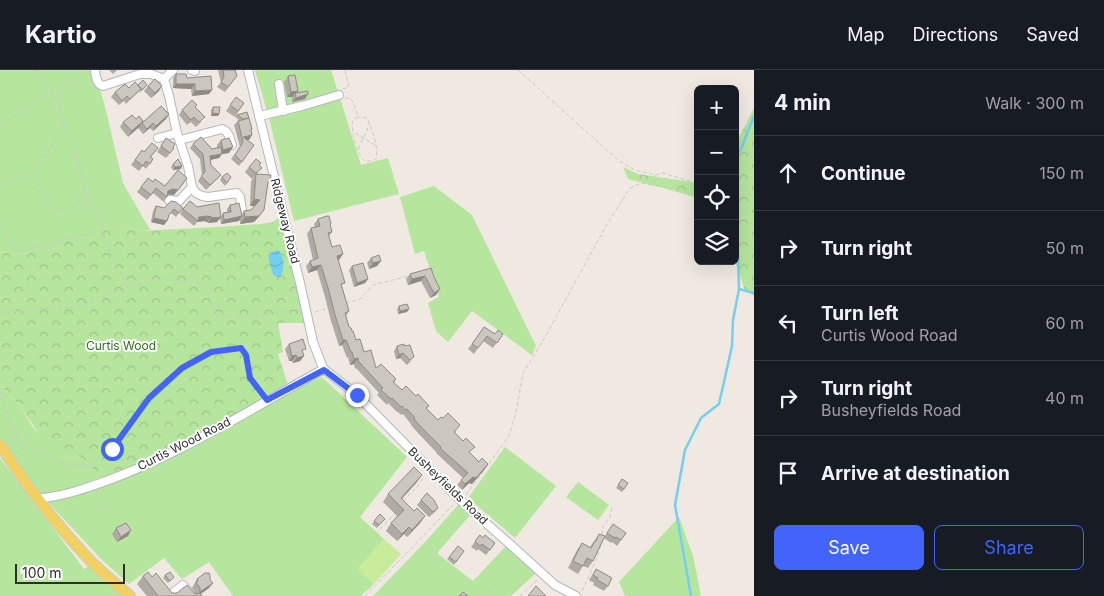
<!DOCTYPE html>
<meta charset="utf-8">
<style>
:root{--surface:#171b24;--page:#20242c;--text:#f1f3f6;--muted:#9ea1a6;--line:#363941;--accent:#4264fb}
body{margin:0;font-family:Inter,sans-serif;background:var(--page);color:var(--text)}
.controls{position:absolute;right:15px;top:15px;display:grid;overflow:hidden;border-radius:8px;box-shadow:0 5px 20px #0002}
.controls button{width:45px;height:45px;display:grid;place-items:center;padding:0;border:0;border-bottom:1px solid var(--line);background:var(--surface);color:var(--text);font:25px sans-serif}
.scale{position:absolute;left:15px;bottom:12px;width:110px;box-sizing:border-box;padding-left:5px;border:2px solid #2e2e2e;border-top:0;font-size:14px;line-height:18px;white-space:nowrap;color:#2e2e2e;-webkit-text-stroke:4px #fff;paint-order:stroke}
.stop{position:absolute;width:15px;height:15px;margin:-11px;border:4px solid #4264fb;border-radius:50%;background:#fff}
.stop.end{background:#4264fb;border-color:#fff;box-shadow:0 1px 5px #0008}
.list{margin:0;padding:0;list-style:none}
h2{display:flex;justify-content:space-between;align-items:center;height:65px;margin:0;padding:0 20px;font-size:21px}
h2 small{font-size:16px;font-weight:400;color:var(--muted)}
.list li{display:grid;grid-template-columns:32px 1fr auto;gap:15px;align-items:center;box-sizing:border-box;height:75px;padding:0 20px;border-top:1px solid var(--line)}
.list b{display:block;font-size:19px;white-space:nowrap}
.list p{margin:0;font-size:16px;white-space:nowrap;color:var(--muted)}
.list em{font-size:16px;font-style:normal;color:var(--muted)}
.actions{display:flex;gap:10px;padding:15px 20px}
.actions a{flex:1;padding:11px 0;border:1px solid var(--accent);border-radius:8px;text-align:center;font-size:18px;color:var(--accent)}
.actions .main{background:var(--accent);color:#fff}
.icon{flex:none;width:28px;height:28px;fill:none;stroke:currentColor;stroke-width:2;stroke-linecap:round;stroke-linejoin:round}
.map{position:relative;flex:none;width:754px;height:526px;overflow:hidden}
header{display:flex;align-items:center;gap:30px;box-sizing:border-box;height:70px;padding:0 25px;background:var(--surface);border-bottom:1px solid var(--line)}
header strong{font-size:24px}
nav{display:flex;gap:28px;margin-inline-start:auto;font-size:18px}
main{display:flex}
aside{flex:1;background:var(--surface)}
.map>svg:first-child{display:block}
.green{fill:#b6e59e}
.forest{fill:url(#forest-crowns)}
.pitch{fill:#c9ec9a}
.water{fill:url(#water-waves)}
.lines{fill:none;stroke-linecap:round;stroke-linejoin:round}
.stream{stroke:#75cff0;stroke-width:2.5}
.minor-casing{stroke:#b4b7c1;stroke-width:10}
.major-casing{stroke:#c9c9c9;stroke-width:12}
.path{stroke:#c9c9c9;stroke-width:1;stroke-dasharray:4 2.5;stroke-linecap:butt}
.minor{stroke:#fff;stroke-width:8}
.major{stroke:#f2d163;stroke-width:10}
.wall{fill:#afaba4}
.shaded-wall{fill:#8e8b86}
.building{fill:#cbc7bf;stroke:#8e8b86}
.route{stroke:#4264fb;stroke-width:6}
.labels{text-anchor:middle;stroke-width:4;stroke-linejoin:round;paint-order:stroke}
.street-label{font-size:12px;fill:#2e2e2e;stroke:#fff}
.park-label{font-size:12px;fill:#2c6e1b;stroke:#fff}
</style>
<header>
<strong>Kartio</strong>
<nav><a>Map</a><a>Directions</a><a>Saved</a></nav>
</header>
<main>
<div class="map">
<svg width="754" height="526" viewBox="0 0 754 526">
<defs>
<pattern id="forest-crowns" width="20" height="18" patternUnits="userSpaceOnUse" patternTransform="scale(1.25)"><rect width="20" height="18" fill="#b6e59e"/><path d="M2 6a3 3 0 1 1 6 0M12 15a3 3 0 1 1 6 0" fill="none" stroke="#9dc588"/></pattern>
<pattern id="water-waves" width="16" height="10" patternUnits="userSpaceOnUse" patternTransform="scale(1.25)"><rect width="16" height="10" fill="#75cff0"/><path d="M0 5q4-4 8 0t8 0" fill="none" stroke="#66b2ce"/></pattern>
</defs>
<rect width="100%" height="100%" fill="#efe9e1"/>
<path class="green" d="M0 0H95L106 41 123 113 150 160 139 161 124 156 22 185 10 182 0 183Z
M255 0H331L361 95 388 88 399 124 294 151 269 48Z
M434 116 472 145 536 276 532 285 472 241 448 272 436 261 428 233 439 227 424 181 415 184 400 127Z
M322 307 407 387 360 447 384 469 358 499 374 514 361 526H233L209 492 182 509 164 488 129 514 101 489 48 432 109 413 38 429 0 375V312L8 324 20 336 32 356 61 388 79 386 108 410Z
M505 377 556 416 515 468 468 428Z
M0 388 84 499 91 495 123 526H0Z
M578 412 609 435 598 450 566 427Z
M459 434 471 444 438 482V484L473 511 507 475 537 502 511 526H373L426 471Z
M679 447 693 486 701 526H625L619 512Z"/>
<path class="forest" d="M754 38V226L745 221 735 191V75Z
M623 97 638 104 698 113V128L660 117 628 109Z
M283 144 307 253H278L283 282 278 284 288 315 195 372 108 411 79 386 61 388 48 377 20 336 8 324 0 312V183L10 182 22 185 77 166 124 156 139 161 217 157 261 154 273 152Z"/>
<path class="pitch" d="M384 469 401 484 374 514 357 499Z"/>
<path class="water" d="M278 180C285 187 285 199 280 207H277L273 205 268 186 270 183Z"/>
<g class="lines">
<path class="stream" d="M735 86 741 79 754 46
M739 219 754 223
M691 526 675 435 685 380 701 348 719 334 732 276 733 250 739 219 738 188 735 171"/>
<defs>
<path id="minor" d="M95 0C96 6 96 14 103 16L140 4H151L164 9 169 26 177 63 188 96 192 117 196 123 202 126 208 127 237 123 240 127 242 140
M192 0 195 1
M248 0 300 213 313 272 323 298 325 300
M164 9 173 0
M279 14 283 41
M259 46 302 36 339 25
M158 68 177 63
M180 70 222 59C229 61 230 69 232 75
M169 130 179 131 192 117
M323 298 322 300H325L357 325 459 429 512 476 555 515 576 526
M38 429C51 427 64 425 76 421 164 395 242 344 322 300
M169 526 183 515 191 525"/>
<path id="major" d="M0 375C26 415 55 453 87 487 100 501 115 513 130 526"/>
</defs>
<use href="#minor" class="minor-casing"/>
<use href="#major" class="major-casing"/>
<path class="path" d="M36 0 43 8 53 24 65 15 87 4
M518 0 619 91 635 100 655 105 663 103 696 113 698 112
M343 19 349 17 345 0
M345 28H350L353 32 358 47 353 50C350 59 357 86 365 91H372L376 89C379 79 372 57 367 48L362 47H358
M0 55 46 25 53 24 58 30 64 56 81 101 85 125 89 135 96 141 110 182 127 216
M355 63 375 75
M359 79C361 69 368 63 369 53
M735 80 738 77 754 88
M33 104 53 74 63 51
M0 116C10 113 18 105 28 102 44 112 35 141 62 140 72 139 78 134 85 127
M0 153 16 181 26 180 101 161
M346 233 360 229 373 215 409 206
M315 242 328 238
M0 244 36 238 51 239 75 236 96 231 107 224 128 217 154 209 197 212 207 223 217 245 248 248 298 239
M0 322 29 401
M17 366 34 381 66 394 90 396 112 379 149 328 182 298 211 282 241 278 246 285 251 308 262 324
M96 423 102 434 110 443
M466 425 509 366 516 342 523 303 544 269 606 156 630 118 641 113 652 115 655 105
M403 431 418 416 424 406
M380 459 396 443
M602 465 603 456 610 447 612 437
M582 521 597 488 602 471
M365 526 453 435
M484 526 517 492
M520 526 537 510"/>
<use href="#minor" class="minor"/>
<use href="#major" class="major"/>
</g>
<path class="wall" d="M109 0H117L113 4Z
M218 0H236L235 2 237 6 225 22 217 17 221 12Z
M176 4 187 8 209 24 192 26 191 19 173 18V8Z
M288 6 296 23 305 29 292 32V27H287L284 12Z
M138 15 145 18 140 22 139 21 126 34 124 31 119 35 111 27 115 22Z
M148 16H162L158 22 151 28 144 21Z
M236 27 244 33 235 47 226 41Z
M197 35 195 37 201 52 196 57 191 52 187 55 179 45 182 40Z
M213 37 219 44 218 46H211V40Z
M247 42 252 65 249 70H247L254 75 239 96 231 89 240 77 234 55 239 50 235 47 237 45Z
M169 44 166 49 153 61 150 58 143 64 138 58 139 57 128 67 120 57 123 52 143 51Z
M166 68 174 78 166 88 157 82Z
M221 70 229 83 222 84 219 88 210 90 211 95 221 105 206 120 198 111 202 105 200 89 190 78 193 74 212 79 217 78V75Z
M158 78 151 87 153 89 146 99 143 96 139 101 131 95 142 80 144 82Z
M173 94 181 99 173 100 171 97Z
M259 96 257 104 267 117 260 146 254 152 240 154V149L239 151 221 154 220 148 217 152 208 153 207 152H205V151L197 152 194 156 180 144 183 139 197 137 221 147 223 143 227 142V139L230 135 242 144 244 141 251 140 254 136H250L251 111 255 106 252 109 245 102 249 97Z
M222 107H231L225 116 220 110Z
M148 108 153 112 165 116 184 113 174 125H168L164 132 153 123 147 130 137 122Z
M156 136 164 138H183L176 147 171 143 168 146 164 155 151 152 153 141Z
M318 149 330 156 332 162 329 166 332 177 343 184 338 190 342 217 349 241 346 246 349 257 356 270 376 298 396 309 394 313 402 320 427 339 438 350 456 361 455 362 470 383 479 392 488 394 484 400 472 414 469 413 462 420 457 415 463 408 436 383H437L417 362 411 355V354L403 344 401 345 398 342H397L388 333 387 335 377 325 379 323 356 298 355 299 354 294 350 295 348 287 347 288 342 275 339 276 331 251 325 227 317 200 308 203 306 196 310 191 313 190 307 164 311 158 315 157 314 154Z
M371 188 381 191 377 196 369 199 367 193Z
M352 196 368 209 365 213 354 217 349 200Z
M431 198 434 207 440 219 436 225 430 228 421 211 408 215 406 209 410 204Z
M399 236 407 242 398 244 397 239Z
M484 257 495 264H503L493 278 483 271 474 284 468 279Z
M289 274 303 283 304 286 300 291 293 293 292 291H289L285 279Z
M397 276 411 291 407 295 400 288 396 289 394 281Z
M622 409 628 413 622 422 616 418Z
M417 412 402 429 414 441 425 446 420 453 407 467 404 464 397 471 386 461 391 453 397 446 383 432 388 424Z
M421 430 438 438 434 443 429 447 417 435Z
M380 444 385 449 377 458 372 454Z
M613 454 626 463 617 476 612 472 611 473 604 468 593 491 588 498 583 496 578 504 568 498 577 480 582 473 590 477 599 464 605 466Z
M116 458 128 466 117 472 112 464Z
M480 465 483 468 495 473 486 485 478 479 477 481 471 477Z
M464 481 454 495 447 489 449 487Z
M596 499 608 516 604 521 593 515 594 513 589 510Z
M165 505 174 507 168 513 163 508Z
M143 506 152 507 172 523 196 524 192 518 197 509 209 518 201 524 202 526H147L137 514Z"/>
<path class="shaded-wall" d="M176 14H195L191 19 173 18Z
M162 16 158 22 151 28 155 23Z
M212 20 209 24 192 26 195 21Z
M298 21 295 24V23L292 27H287L291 22Z
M308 24 305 29 292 32 296 28Z
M213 43 219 44 218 46H211Z
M169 44 166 49 153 61 156 56Z
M143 51 139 57 128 67 132 61Z
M153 53 150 58 143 64 147 59Z
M252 65 249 70 243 71V67Z
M233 77 229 83 222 84 219 88 206 91 210 86 219 84 223 80Z
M182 96 181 99 173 100 175 97Z
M187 108 174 125 169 124 165 126 168 121Z
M254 129 260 130 255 136H250Z
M264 140 254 152 240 154 245 147Z
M208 146 205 151 197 152 199 147Z
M211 146 207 152H205L208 147Z
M242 146 239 151 221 154 224 150Z
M221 147 217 152 208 153 211 148Z
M154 148 167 151 164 155 151 152Z
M343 184 339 190 333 192 337 186Z
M381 191 377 196 369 199 373 193Z
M321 195 317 200 308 203 312 197Z
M425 206 421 211 408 215 412 209Z
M368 209 365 213 354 217 357 213Z
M440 219 436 225 430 228 434 223Z
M409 239 407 242 398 244 400 241Z
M343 270H346L342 275 339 276Z
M403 283 400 288 396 289 399 285Z
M296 285 292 291H289L292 286Z
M304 286 300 291 293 293 297 288Z
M358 288 354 294 350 295 354 289Z
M488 394 484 400 472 414 469 413 462 420 465 414 473 407Z
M422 405 417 412 397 433 401 428Z
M425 446 420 453 407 467 412 460Z
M409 457 404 464 397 471 402 464Z
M131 460 128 466 117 472 121 467Z
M213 513 209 518 197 526 200 522Z"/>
<path class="building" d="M223 0H235L237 6 228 17 221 12 224 7Z
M176 4H186L187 8 211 6 212 20 195 21V14H176Z
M295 5 298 21 291 22 288 6Z
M155 9 162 16 155 23 148 16Z
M143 10 147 15 142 20 138 15Z
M135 12 141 19 130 29 127 26 122 31 115 22 125 14 129 18Z
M308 21V24L296 28 295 23Z
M236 27 244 33 238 41 230 35Z
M192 30 197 35 195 37 205 47 199 52 194 47 191 50 182 40Z
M161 36 169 44 156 56 153 53 147 59 142 53Z
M213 37H220L219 44 213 43Z
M247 42 249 48 243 49 237 45Z
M132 45 136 49 139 46 143 51 132 61 123 52Z
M249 48 252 59H251L252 65 243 67 254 75 242 92 235 85 243 72 238 51Z
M201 67 212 79 221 77 222 84 210 86 211 95 221 105 210 115 201 106 205 102 203 84 193 74Z
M166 68 175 74 173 77 174 78 170 83 161 76Z
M229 68 233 77 223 80 221 70Z
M152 73 158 78 150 87 153 89 150 94 146 91 143 96 135 90 142 80 144 82Z
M178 89 182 96 175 97 173 94Z
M256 89 261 93 259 95 262 98 256 103 249 97Z
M178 100 187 108 178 120 173 119 168 121 167 127 156 118 151 125 141 117 148 108 153 112 155 109 165 116Z
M227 103 231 107 227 113 222 107Z
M256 104 271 105 270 112H268L264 140 259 146 245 147 244 141 251 140 260 130 254 129Z
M171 131 176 132 183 138 179 143 174 139 169 145 167 151 154 148 156 136 164 138Z
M190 131 197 137 219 133 221 147 211 148V146L208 147V146L199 147 198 151 183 139Z
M239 133 242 146 224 150 223 143 231 142 230 135Z
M327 146H329L331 154H330L332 162 328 163 332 177 340 175 343 184 337 186 345 213 341 214 349 241 345 243 349 257 351 258 352 261H353L356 270 360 269 364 282 371 280 376 298 381 294 396 309 393 312 402 320 406 316 416 326 418 324 429 336 426 338 438 350 441 347 443 348 448 343 460 355 454 362 463 371 466 368 475 377 469 382 479 392 482 388 488 394 476 408 473 407 465 414 461 410 468 403 440 378 441 377 421 357 414 349 415 348 407 339 405 340 402 336 401 337 392 328 391 329 381 320 383 318 360 293H359L358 288 354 289 352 282H351L346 270H343L335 245 329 221 321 195 312 197 310 191 318 188 311 158 320 156 318 149Z
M379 185 381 191 373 193 371 188Z
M363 193 368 209 357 213 352 196Z
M431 198 434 207 440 219 434 223 425 206 412 209 410 204Z
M407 234 409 239 400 241 399 236Z
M484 257 495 264 498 260 503 264 497 273 487 266 478 278 472 274Z
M303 269 306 279 302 280 304 286 297 288 296 285 292 286 289 274Z
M404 274V276L410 275 414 287 410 290 403 283 399 285 397 276Z
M414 397 422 405 401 428 414 441 417 438 425 446 412 460 409 457 402 464 391 453 404 440 388 424Z
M622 409 628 413 624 419 618 415Z
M427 423 434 430 438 438 433 442 421 430Z
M380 444 385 449 379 455 374 451Z
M126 453 131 460 121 467 116 458Z
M613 454 626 463 621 470 616 467 615 468 607 463Z
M599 464 605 466 593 491 587 488 583 496 573 491 582 473 591 478 595 471H596Z
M480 465 483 468 485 465 495 473 490 480 482 474 480 476 475 471Z
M458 476 464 481 456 492 449 487Z
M596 499 612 508 608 516 597 510 598 508 593 505Z
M148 502 152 507 156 503 172 523H177L187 515 194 523 196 524 200 523 202 526H158L143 506Z
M170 502 174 507 170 511 165 505Z
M205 503H209L210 506V510L213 513 200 522V518L196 512 198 511 197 509Z
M536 516 546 526H528Z
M463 522 468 526H459Z"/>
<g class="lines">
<path class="route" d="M112 379 149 328 182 298 211 282 241 278 246 285 250 308 267 330 324 300 357 325"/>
</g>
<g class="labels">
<g class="street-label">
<text transform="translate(285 151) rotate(76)" y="4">Ridgeway Road</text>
<text transform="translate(184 374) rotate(-27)" y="4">Curtis Wood Road</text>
<text transform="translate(448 416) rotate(44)" y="4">Busheyfields Road</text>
</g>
<g class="park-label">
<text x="121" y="280">Curtis Wood</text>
</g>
</g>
</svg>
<div class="controls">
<button>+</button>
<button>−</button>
<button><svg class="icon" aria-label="locate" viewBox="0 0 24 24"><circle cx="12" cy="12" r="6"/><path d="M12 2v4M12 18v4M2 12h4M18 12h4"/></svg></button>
<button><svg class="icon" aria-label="layers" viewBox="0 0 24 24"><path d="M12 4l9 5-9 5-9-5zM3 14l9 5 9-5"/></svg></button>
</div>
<div class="scale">100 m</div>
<div class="stop" style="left:112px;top:379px"></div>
<div class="stop end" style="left:357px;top:325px"></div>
</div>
<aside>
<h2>4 min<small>Walk · 300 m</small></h2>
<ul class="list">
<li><svg class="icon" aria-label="ahead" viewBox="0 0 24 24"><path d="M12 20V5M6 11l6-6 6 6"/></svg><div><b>Continue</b></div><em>150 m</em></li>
<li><svg class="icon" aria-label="right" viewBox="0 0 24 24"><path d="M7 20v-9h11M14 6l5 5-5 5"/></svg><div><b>Turn right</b></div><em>50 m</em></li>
<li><svg class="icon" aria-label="left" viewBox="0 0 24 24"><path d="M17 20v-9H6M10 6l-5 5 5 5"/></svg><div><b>Turn left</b><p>Curtis Wood Road</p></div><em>60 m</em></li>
<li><svg class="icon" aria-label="right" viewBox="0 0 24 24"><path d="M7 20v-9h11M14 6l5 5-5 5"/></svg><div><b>Turn right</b><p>Busheyfields Road</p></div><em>40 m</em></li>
<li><svg class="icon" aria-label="arrive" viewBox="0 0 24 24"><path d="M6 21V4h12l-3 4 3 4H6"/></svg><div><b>Arrive at destination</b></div></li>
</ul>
<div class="actions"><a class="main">Save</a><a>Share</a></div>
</aside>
</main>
